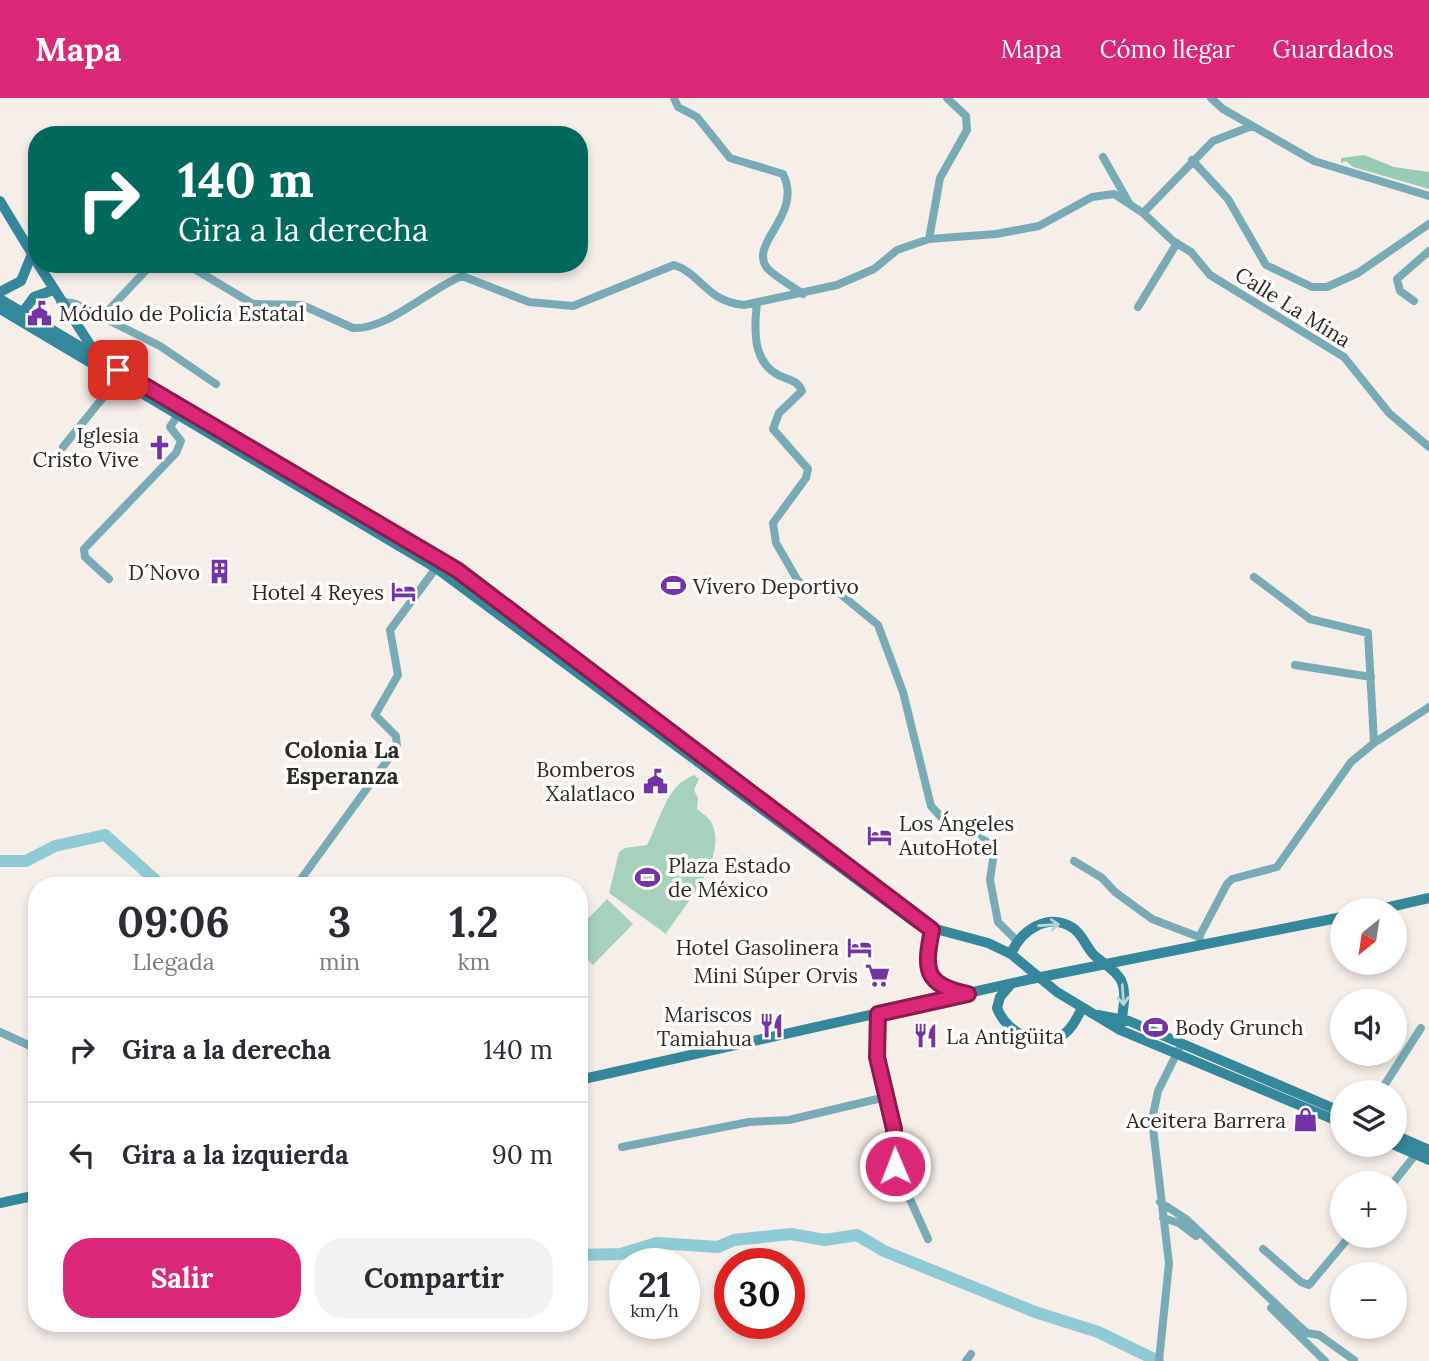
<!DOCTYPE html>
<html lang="es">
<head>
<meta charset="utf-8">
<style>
	:root { --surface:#fff; --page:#f2f2f3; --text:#2b2b33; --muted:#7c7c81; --line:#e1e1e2; --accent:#db2777 }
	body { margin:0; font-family:Lora,serif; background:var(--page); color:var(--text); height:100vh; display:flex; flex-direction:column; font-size:26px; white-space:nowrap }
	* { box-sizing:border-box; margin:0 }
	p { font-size:23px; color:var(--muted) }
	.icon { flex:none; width:38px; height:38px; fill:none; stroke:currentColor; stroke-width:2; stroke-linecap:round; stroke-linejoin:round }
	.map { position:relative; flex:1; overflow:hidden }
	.panel { position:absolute; left:28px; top:779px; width:560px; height:455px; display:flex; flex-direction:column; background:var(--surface); border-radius:28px; box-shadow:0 4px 10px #0003 }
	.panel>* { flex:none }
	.banner { position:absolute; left:28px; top:28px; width:560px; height:147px; border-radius:28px; box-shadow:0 4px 10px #0003; background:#00695c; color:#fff; overflow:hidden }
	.needle { width:46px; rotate:210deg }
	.controls { position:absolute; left:1330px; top:800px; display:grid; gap:14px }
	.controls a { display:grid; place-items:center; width:77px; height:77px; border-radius:50%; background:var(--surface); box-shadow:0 4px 10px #0003; font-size:35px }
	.speed { position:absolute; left:609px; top:1150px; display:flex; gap:14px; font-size:35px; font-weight:700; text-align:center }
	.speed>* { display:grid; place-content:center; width:91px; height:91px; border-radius:50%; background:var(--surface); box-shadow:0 4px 10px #0003; line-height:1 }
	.speed small { font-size:18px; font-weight:400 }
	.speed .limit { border:10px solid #d22; background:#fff; color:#111 }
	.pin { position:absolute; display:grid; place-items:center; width:60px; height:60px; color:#fff; margin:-30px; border-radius:14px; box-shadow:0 4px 10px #0006 }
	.me { position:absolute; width:77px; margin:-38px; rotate:359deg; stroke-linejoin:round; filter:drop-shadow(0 0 5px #0008) }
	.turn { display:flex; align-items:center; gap:24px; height:147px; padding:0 35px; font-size:32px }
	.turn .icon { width:91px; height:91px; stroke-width:2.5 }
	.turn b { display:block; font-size:49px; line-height:60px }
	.eta { display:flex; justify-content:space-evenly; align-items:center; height:119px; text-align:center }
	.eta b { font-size:42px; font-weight:700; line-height:49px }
	.action { display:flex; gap:14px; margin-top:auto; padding:14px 35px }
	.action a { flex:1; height:80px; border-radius:28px; background:var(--accent); color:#fff; font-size:28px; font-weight:700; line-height:80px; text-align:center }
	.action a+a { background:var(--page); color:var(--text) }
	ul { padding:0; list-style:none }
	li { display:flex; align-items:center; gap:21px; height:105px; padding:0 35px; border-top:2px solid var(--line) }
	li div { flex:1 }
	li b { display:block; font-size:26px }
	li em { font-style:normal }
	header { display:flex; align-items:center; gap:42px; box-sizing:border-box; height:98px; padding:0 35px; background:var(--accent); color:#fff }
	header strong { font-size:33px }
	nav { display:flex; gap:38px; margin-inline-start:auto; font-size:24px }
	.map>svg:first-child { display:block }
	.green { fill:#a6d1bc }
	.forest { fill:#98cbb4 }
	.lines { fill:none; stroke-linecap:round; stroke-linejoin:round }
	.river { stroke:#8fcbd4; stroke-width:12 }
	.minor { stroke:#79abb7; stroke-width:8 }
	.secondary { stroke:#35889b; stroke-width:10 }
	.oneway { stroke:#b8d4da }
	.route-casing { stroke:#8e194d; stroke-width:18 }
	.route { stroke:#db2777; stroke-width:12 }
	.labels { text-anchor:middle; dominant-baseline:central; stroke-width:7; stroke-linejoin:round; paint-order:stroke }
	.street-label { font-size:21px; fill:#2c2a27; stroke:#fefdfc }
	.poi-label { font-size:21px; fill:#2c2a27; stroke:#fefdfc; text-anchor:end }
	.neighbourhood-label { font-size:23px; font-weight:bold; fill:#2c2a27; stroke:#fefdfc }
</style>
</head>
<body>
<header>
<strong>Mapa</strong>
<nav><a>Mapa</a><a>Cómo llegar</a><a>Guardados</a></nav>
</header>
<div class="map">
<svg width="1429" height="1263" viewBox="0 0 1429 1263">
	<rect width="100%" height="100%" fill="#f6eee9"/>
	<path class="green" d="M694,677L699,681L694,692L698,700L697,711C702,715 710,720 712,726C728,760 684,808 666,836L609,795L619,754L625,750L647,747C660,723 666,687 694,677Z
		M607,801L633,826L593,867L579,854V830Z"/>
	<path class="forest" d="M1364,57L1394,69L1429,74V91L1353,69L1346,63L1341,65V60Z"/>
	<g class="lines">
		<path class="river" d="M0,763H26L55,748L105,737L162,788
			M579,1157L620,1156L657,1145L718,1149L734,1142L791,1136L825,1142L857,1137L884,1153L1035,1214L1098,1234L1158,1263"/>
		<path class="minor" d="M674,0L678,9L697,19L730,60L783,76C804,118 746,146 768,171C777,180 792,188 803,196
			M1211,0L1223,11L1314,63L1429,98
			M1103,59L1129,105
			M1192,62L1228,101L1266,167L1312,189H1327L1358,175L1429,126
			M1143,115L1213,43L1252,28
			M929,141L940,80L967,32L966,18L947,0
			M186,166L253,206L302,207L353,230C388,232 429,191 462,178L529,204L573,208L674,167C702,176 705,203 744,207L837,187L874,171L897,152L929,141L996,136L1039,128L1092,99L1114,96L1143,115L1173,143L1191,154L1210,177L1344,259L1389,315L1429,349
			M60,203L76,206L160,248L216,286
			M1414,203L1400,193L1397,181L1429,153
			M757,205C754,231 752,265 780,278C790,282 798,283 802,293L779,315L773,331L808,371L806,380L773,425L776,445L798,483L811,491L838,494L878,527L903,594L931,708L942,720L995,748L990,782L998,824L1017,843
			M1138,209L1177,145
			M102,219L152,166
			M63,349L118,281
			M1254,479L1310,521L1368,535L1374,645
			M109,481L85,459L84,451L176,355L181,343L170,329L178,317
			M1295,567L1371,579
			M1074,763L1102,780L1115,794L1152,821L1199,839
			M296,788L397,649L396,638L375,617L398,577L390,532L436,470
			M1202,848L1199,839L1227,786L1232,781L1277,769L1351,664L1374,645L1429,609
			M878,916L877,959L894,1031L895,1068L928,1141
			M0,934L37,951
			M1380,994L1421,930
			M622,1049L749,1024L789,1022L886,999
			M1393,1085L1416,1056
			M1160,1104L1186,1121L1298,1227L1307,1235L1319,1237L1354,1262
			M1163,1120L1179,1125L1196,1138
			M1263,1151L1301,1184L1309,1187L1350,1138
			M1271,1210L1325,1263
			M966,1263L971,1256
			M1159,1263L1169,1165L1152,1022L1158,993L1179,951"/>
		<path class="secondary" d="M0,103L37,164
			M38,166L96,256
			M0,194L21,183L32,156
			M0,201L457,472L898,804
			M0,211L436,470L917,826L988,845L1011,856L1057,894L1120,932L1342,1025
			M23,221L22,215L34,199L53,192
			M1376,812L1429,800
			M932,832C925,866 921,887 962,894
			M1011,856C1021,832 1048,814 1073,830C1082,836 1086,848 1093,856C1102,865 1115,871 1121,882C1127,895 1123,912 1121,926
			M1011,886L1000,899L997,910C1005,931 1034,950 1057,940C1070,935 1076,922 1082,910
			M1098,917L1129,923L1342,1014
			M579,982L1031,881L1342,819
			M1395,1037L1429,1052
			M1392,1046L1429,1062
			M0,1105L37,1097"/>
	</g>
	<defs><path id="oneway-shaft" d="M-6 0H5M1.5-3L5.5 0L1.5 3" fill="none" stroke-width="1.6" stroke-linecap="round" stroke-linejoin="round" transform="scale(1.75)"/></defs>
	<g class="oneway">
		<use href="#oneway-shaft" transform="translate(1049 827) rotate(-4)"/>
		<use href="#oneway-shaft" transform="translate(1123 897) rotate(86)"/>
	</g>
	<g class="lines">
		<defs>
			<path id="route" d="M118,272L457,472L932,832C924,872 924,887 968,896L878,916L877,959L894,1031L895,1068"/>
		</defs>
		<use href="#route" class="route-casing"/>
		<use href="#route" class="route"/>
	</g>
	<defs>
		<symbol id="civic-bare" viewBox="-9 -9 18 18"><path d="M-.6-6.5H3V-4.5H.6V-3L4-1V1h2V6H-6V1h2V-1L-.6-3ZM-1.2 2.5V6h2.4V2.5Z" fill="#7434a8" stroke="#fefdfc" stroke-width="2.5" paint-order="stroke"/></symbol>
		<symbol id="church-bare" viewBox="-9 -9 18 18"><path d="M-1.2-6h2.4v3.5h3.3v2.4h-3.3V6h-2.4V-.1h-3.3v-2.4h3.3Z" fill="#7434a8" stroke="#fefdfc" stroke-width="2.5" paint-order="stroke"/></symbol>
		<symbol id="building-bare" viewBox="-9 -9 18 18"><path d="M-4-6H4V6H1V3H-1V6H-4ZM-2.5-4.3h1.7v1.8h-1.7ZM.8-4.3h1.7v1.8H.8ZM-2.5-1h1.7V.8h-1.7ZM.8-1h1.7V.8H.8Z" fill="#7434a8" stroke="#fefdfc" stroke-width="2.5" paint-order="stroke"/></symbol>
		<symbol id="stadium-bare" viewBox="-9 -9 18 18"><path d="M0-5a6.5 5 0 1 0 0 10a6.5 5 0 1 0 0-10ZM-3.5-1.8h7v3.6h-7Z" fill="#7434a8" stroke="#fefdfc" stroke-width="2.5" paint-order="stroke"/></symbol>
		<symbol id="hotel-bare" viewBox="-9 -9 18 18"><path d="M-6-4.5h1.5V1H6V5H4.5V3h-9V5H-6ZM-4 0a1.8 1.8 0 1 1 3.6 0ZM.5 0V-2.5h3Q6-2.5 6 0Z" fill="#7434a8" stroke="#fefdfc" stroke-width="2.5" paint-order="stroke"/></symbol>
		<symbol id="supermarket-bare" viewBox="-9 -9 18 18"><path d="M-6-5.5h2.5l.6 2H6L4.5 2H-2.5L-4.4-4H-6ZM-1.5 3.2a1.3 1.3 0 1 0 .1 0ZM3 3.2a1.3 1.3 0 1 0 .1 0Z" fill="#7434a8" stroke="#fefdfc" stroke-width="2.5" paint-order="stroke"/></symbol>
		<symbol id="restaurant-bare" viewBox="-9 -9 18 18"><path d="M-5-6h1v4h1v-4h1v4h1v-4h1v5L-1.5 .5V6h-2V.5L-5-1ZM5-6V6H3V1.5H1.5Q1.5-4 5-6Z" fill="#7434a8" stroke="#fefdfc" stroke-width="2.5" paint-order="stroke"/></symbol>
		<symbol id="shop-bare" viewBox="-9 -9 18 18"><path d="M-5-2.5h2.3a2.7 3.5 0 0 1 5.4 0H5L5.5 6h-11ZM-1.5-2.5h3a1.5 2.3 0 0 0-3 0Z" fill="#7434a8" stroke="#fefdfc" stroke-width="2.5" paint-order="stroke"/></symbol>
	</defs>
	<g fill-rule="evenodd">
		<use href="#civic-bare" x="22" y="198" width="35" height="35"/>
		<use href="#church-bare" x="142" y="332" width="35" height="35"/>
		<use href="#building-bare" x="202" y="456" width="35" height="35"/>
		<use href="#stadium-bare" x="656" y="470" width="35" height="35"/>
		<use href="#hotel-bare" x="386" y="476" width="35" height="35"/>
		<use href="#civic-bare" x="638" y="666" width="35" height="35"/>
		<use href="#hotel-bare" x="862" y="720" width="35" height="35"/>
		<use href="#stadium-bare" x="630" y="762" width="35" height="35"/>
		<use href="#hotel-bare" x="842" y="832" width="35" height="35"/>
		<use href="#supermarket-bare" x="860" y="860" width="35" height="35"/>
		<use href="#restaurant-bare" x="754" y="910" width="35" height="35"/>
		<use href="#stadium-bare" x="1138" y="912" width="35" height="35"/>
		<use href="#restaurant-bare" x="908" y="920" width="35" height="35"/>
		<use href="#shop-bare" x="1288" y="1004" width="35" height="35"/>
	</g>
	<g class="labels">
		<g class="street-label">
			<text transform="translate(1293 209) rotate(32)">Calle La Mina</text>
		</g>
		<g class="poi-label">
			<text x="59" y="215" text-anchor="start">Módulo de Policía Estatal</text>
			<text x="139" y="337">Iglesia<tspan x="139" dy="24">Cristo Vive</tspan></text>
			<text x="200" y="474">D´Novo</text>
			<text x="693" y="488" text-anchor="start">Vívero Deportivo</text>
			<text x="384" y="494">Hotel 4 Reyes</text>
			<text x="635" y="671">Bomberos<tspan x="635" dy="24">Xalatlaco</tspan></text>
			<text x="899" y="725" text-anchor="start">Los Ángeles<tspan x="899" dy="24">AutoHotel</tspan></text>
			<text x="668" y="767" text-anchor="start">Plaza Estado<tspan x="668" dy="24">de México</tspan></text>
			<text x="839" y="849">Hotel Gasolinera</text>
			<text x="858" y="877">Mini Súper Orvis</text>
			<text x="752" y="916">Mariscos<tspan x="752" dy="24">Tamiahua</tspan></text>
			<text x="1175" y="929" text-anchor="start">Body Grunch</text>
			<text x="946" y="938" text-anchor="start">La Antigüita</text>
			<text x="1286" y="1022">Aceitera Barrera</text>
		</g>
		<g class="neighbourhood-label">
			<text x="342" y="651">Colonia La<tspan x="342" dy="26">Esperanza</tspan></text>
		</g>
	</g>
</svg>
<div class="controls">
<a><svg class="needle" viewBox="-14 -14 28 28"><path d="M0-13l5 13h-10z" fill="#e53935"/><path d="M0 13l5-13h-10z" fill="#7c7c81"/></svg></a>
<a><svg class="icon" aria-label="sound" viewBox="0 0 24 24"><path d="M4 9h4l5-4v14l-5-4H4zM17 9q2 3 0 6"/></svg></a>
<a><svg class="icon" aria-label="layers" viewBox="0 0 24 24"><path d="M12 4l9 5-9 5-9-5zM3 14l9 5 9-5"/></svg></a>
<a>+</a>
<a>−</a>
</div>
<div class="speed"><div>21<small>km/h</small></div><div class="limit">30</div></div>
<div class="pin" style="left:118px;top:272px;background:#d93025"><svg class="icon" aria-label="arrive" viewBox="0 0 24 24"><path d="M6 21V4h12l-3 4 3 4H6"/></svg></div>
<svg class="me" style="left:895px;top:1068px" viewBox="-20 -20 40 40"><circle r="17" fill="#db2777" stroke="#fff" stroke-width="3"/><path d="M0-11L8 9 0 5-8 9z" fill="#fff"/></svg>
<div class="banner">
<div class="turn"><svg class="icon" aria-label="right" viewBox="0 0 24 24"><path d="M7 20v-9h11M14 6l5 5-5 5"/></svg><div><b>140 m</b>Gira a la derecha</div></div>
</div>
<section class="panel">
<div class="eta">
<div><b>09:06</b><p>Llegada</p></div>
<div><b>3</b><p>min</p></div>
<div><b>1.2</b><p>km</p></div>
</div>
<ul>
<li><svg class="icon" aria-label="right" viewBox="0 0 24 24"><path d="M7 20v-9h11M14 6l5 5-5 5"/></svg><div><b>Gira a la derecha</b></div><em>140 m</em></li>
<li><svg class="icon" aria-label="left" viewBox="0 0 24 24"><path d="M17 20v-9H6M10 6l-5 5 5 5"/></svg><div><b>Gira a la izquierda</b></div><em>90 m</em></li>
</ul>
<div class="action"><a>Salir</a><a>Compartir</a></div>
</section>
</div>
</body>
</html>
